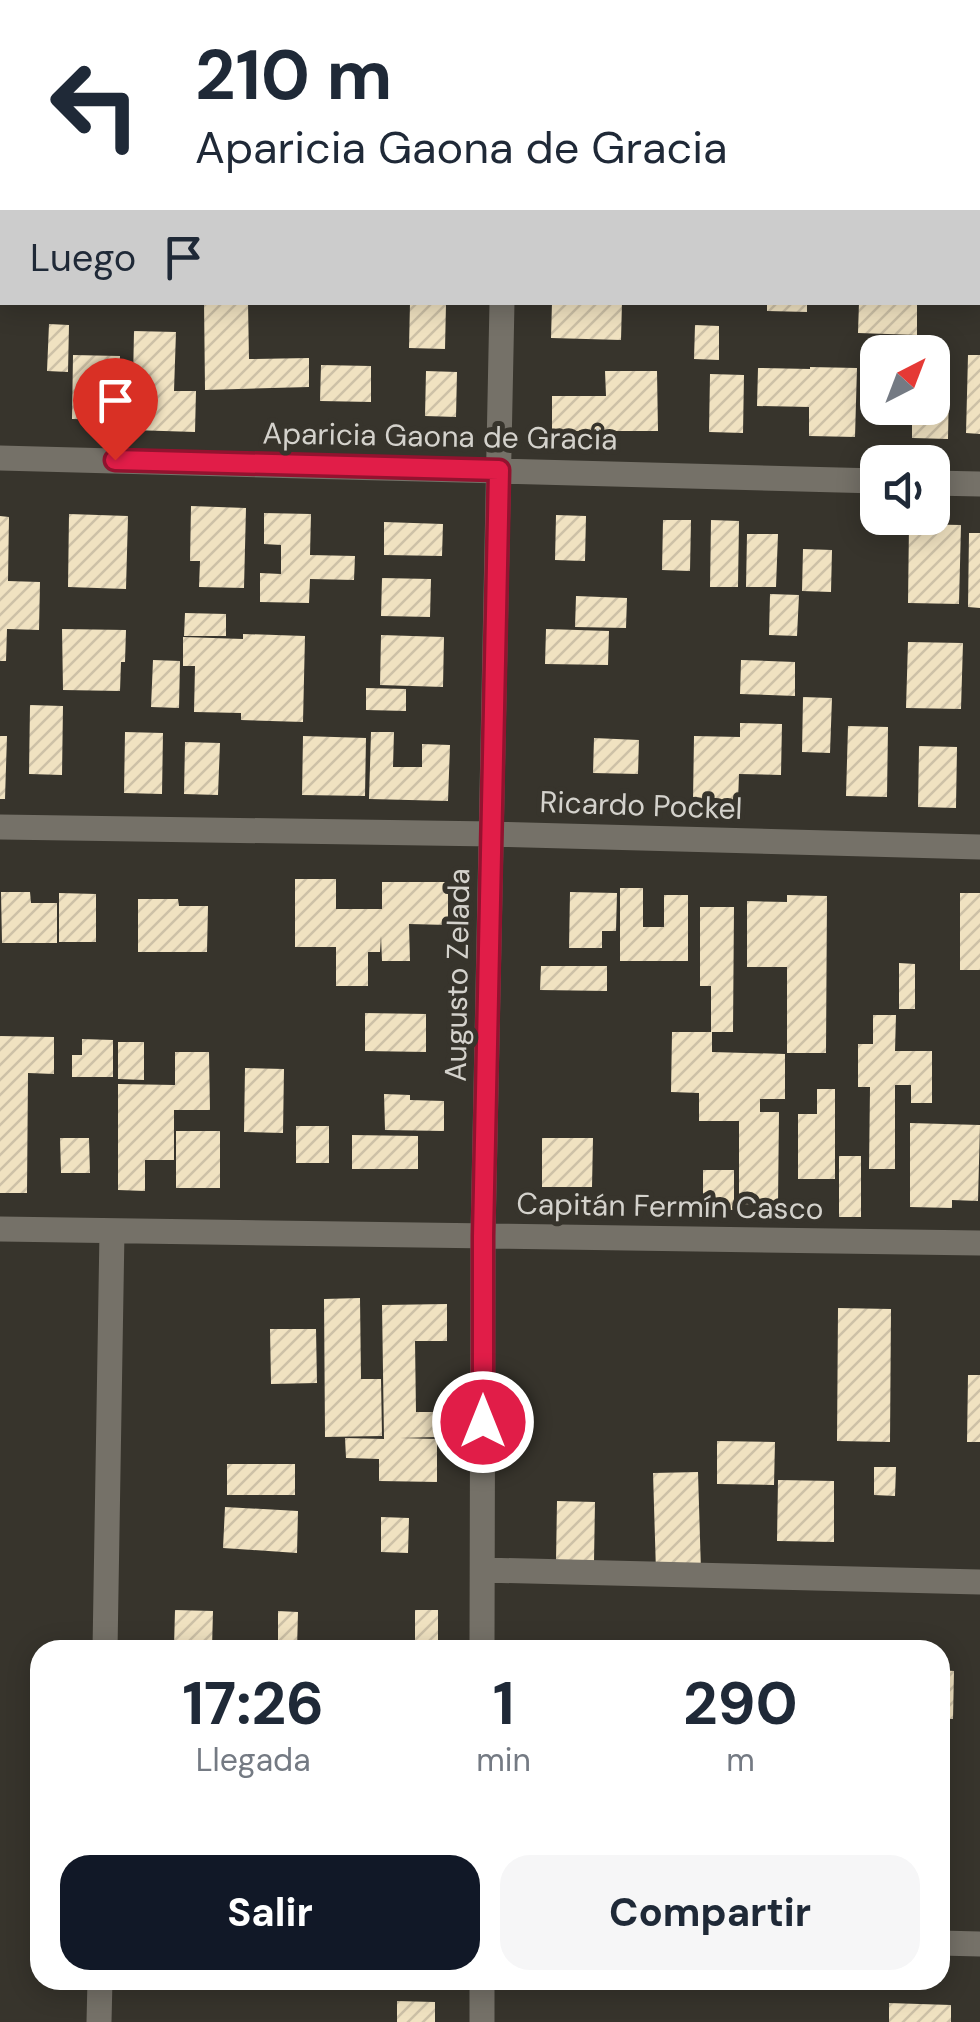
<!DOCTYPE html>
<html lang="es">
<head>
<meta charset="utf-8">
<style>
	:root { --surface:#fff; --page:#f6f6f7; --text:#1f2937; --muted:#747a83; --accent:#111827 }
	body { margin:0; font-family:"DM Sans",sans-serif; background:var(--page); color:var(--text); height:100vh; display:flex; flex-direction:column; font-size:38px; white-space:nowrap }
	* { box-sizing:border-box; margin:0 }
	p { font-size:32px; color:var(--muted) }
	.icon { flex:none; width:55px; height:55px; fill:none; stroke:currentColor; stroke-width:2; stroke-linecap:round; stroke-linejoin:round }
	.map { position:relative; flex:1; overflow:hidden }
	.sheet { position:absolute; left:30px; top:1640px; width:920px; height:350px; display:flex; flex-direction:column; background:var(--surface); border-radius:30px; box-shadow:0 5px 25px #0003 }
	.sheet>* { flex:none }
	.hud { position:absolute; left:0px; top:0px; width:980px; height:305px; box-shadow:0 5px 25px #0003; background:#fff; color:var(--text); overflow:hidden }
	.needle { width:65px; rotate:42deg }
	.controls { position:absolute; left:860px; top:335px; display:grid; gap:20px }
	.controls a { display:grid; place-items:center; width:90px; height:90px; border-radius:20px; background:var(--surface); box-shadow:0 5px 25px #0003; font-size:50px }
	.pin { position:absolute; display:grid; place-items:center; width:85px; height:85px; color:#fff; margin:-102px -42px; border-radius:50% 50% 50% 0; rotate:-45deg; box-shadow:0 0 10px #0007 }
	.pin .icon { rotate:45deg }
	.me { position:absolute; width:110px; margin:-55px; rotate:0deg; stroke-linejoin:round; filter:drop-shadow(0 0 8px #0008) }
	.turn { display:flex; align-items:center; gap:35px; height:210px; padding:0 30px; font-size:45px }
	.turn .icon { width:130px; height:130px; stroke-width:2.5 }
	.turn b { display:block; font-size:70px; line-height:85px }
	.then { display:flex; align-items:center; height:95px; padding:0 30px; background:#0003; gap:20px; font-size:38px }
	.eta { display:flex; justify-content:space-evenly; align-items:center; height:170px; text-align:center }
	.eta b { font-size:60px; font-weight:700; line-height:70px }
	.cta { display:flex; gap:20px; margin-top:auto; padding:20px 30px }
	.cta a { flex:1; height:115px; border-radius:30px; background:var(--accent); color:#fff; font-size:40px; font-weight:700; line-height:115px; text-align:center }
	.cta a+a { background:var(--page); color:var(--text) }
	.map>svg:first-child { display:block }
	.building { fill:url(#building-hatch) }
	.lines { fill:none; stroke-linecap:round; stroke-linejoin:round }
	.street { stroke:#757168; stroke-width:25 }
	.route-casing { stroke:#92132f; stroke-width:25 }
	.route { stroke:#e11d48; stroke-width:18 }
	.labels { text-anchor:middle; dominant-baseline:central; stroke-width:10; stroke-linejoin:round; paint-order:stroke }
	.street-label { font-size:30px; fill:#d4d2cc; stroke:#37342c }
</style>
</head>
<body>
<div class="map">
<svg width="980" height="2022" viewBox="0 0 980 2022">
	<defs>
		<pattern id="building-hatch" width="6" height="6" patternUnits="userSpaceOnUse" patternTransform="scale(2.5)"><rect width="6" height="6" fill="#f0e2c1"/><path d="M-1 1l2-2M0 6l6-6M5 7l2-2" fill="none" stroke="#cdc1a7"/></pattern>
	</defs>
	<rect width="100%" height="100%" fill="#37342c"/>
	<path class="building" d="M204,302H248L249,359L309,358V387L205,390Z
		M552,302H622L621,340L551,338Z
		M767,302H807V312L767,311Z
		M859,302H917V335L858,333Z
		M410,303L446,304L445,349L409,348Z
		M49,324L69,325L68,372L47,371Z
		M695,325L719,326V360L694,359Z
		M134,331L176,332L174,391H196L195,432L132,430Z
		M73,355L120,356L118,420L72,419Z
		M968,355H980V434L966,433Z
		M321,365L371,366V402L320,401Z
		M810,367L857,368L855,437L809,436V407L757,406L758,368L810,369Z
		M426,371L457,372L456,417L425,416Z
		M605,371H657L658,431H552V396H606Z
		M710,374L744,375L743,433L709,432Z
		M932,387H949L948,439L912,438V408H932Z
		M191,506L246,508L244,588L199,587L200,561H190Z
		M264,513L311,514L310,555L355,556L354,580L310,579L309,603L260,602V573L281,574V545L264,544Z
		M69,514L128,516L126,589L68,587Z
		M556,515L586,516L585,561L555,560Z
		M0,516L9,517L8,581L40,582L39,630L7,629L6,661H0Z
		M663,520H691L690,571L662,570Z
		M711,520L739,521L738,587H710Z
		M384,522L443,524L442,556L384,555Z
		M909,524L961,525L959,604L908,603Z
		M969,533H980V608L968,607Z
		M747,534H778L776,587H746Z
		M803,549L832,550L831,592L802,591Z
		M382,578L431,579L430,617L381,616Z
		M770,594L799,595L797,636L769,635Z
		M576,596L627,598L626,628L575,627Z
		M185,613L226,614V636H184Z
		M62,629L126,630L125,662H121L120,691L63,690Z
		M546,629L609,631L608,665L545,664Z
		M243,634L305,636L303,722L241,720V713L194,712L195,666H183V637L243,639Z
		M381,635L444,637L443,687L380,685Z
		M908,642L963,643L961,709L906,708Z
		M153,660L180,661L179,708L151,707Z
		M741,660L795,662V696L740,694Z
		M366,688L406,689V711L366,710Z
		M803,697L832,698L830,753L802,752Z
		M30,705L63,706L62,775L29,774Z
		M740,723L782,724L781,775L739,774L738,802L693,801L694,736L740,737Z
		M848,726L888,727L887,797L846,796Z
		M125,732L163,733L162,794L124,793Z
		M371,732H394L393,767H422V744L450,745L448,801L369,799Z
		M0,736H7L5,799H0Z
		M303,736L366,738L365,796L302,795Z
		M594,738L639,740L638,774L593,773Z
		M185,742L220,743L218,795L184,794Z
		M919,746L957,747L956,808L918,807Z
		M295,879H336V909H382V882H448V925L409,924L410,961H382L381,936L380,952H368V986H336V947H295Z
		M620,888H643V927H664V895H688V961H620Z
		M1,892H30L31,903H57V943H2Z
		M570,892L617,893L616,931H602V948H569Z
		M59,893L96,894V942H59Z
		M960,893H980V970H960Z
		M787,895L827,896L826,1053H787V967H747V901L787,902Z
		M138,899H178L179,906H208L207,952H138Z
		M700,907H734L733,1032H711V986H700Z
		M899,963L915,964V1009H899Z
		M541,966H607V991L540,990Z
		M365,1013L426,1014V1052L365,1051Z
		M873,1015H896L895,1051H932V1103H911V1085H895V1169H869L870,1087H858V1044H873Z
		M672,1032H712V1052L785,1054V1099H760V1112H779L778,1205L739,1204V1121H699V1093L671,1092Z
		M0,1036L54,1037V1074L28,1073L27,1193H0Z
		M82,1039L113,1040V1077H72V1055H82Z
		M118,1042H144V1080L118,1079Z
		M175,1052H209L210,1110H174V1160H145V1191L118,1190V1084L175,1085Z
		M245,1068L284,1069L283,1133L244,1132Z
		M817,1089H835V1179H798V1114H817Z
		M384,1094L410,1095V1100L444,1101V1131L385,1130Z
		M910,1123L980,1125L978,1201L952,1200V1208L910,1207Z
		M296,1126H329V1163H296Z
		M176,1131H220V1188H176Z
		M352,1135L418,1136V1169H352Z
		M60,1138H89L90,1173H61Z
		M542,1138H593L592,1187H542Z
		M839,1156H861V1217H839Z
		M703,1170H734V1210L703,1209Z
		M360,1298L361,1379H381L382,1436L325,1437L324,1299Z
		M447,1304V1341H415L416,1412H437V1437L400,1438L437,1439V1482L379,1481V1459L346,1458L345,1438L384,1439L382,1305Z
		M838,1308L891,1309L890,1442L837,1441Z
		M270,1329H316L317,1383L271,1384Z
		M968,1375H980V1442H967Z
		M717,1441L775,1442L774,1485L717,1484Z
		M227,1464H295V1495H227Z
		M874,1467H896L895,1496L874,1495Z
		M698,1472L701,1571L656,1572L653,1473Z
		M778,1480L834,1481V1542L777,1541Z
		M557,1501L595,1502L594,1562H556Z
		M225,1507L298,1511L297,1553L223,1548Z
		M381,1517L409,1518L408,1553L381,1552Z
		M175,1610L213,1611L212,1648L174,1647Z
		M415,1610H438V1650H415Z
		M278,1611L298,1612L297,1650H278Z
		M705,1641L764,1642V1650H705Z
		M769,1641L802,1642V1650H769Z
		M940,1670L954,1671L953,1719H940Z
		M397,2001L435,2002V2022H397Z
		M889,2003L951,2005V2022H889Z"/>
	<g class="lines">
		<path class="street" d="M508,2L509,0
			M0,96H2
			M978,115H980
			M0,458L878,481
			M932,483L980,484
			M0,827L493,834L980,847
			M0,1229L980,1243
			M483,1570L980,1582
			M105,1650L112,1231
			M482,1650L483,1235L502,302
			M940,1943L980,1944
			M99,2022L100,1980
			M482,2022V1980"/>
	</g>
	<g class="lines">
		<defs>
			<path id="route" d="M115,460L499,470L483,1236V1422"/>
		</defs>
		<use href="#route" class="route-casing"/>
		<use href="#route" class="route"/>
	</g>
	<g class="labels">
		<g class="street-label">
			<text transform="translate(440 436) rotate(1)">Aparicia Gaona de Gracia</text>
			<text transform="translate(641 805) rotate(2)">Ricardo Pockel</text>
			<text transform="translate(457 975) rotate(-89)">Augusto Zelada</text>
			<text transform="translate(670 1206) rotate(1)">Capitán Fermín Casco</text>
		</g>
	</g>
</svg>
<div class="controls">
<a><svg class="needle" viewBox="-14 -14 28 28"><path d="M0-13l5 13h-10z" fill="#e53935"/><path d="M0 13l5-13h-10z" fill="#747a83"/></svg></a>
<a><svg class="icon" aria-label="sound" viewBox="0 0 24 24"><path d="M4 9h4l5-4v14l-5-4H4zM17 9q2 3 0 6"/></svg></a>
</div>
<div class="pin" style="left:115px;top:460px;background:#d93025"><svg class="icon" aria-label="arrive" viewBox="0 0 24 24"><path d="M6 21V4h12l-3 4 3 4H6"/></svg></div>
<svg class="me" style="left:483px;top:1422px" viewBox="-20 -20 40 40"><circle r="17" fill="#e11d48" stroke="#fff" stroke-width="3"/><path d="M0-11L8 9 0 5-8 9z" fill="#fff"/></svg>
<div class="hud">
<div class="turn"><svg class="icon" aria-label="left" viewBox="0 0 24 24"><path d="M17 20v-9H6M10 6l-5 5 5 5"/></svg><div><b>210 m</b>Aparicia Gaona de Gracia</div></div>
<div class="then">Luego<svg class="icon" aria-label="arrive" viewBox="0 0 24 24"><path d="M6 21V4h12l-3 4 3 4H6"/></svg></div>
</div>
<section class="sheet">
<div class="eta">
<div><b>17:26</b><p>Llegada</p></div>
<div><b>1</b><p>min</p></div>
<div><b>290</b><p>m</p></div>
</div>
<div class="cta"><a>Salir</a><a>Compartir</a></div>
</section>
</div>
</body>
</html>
